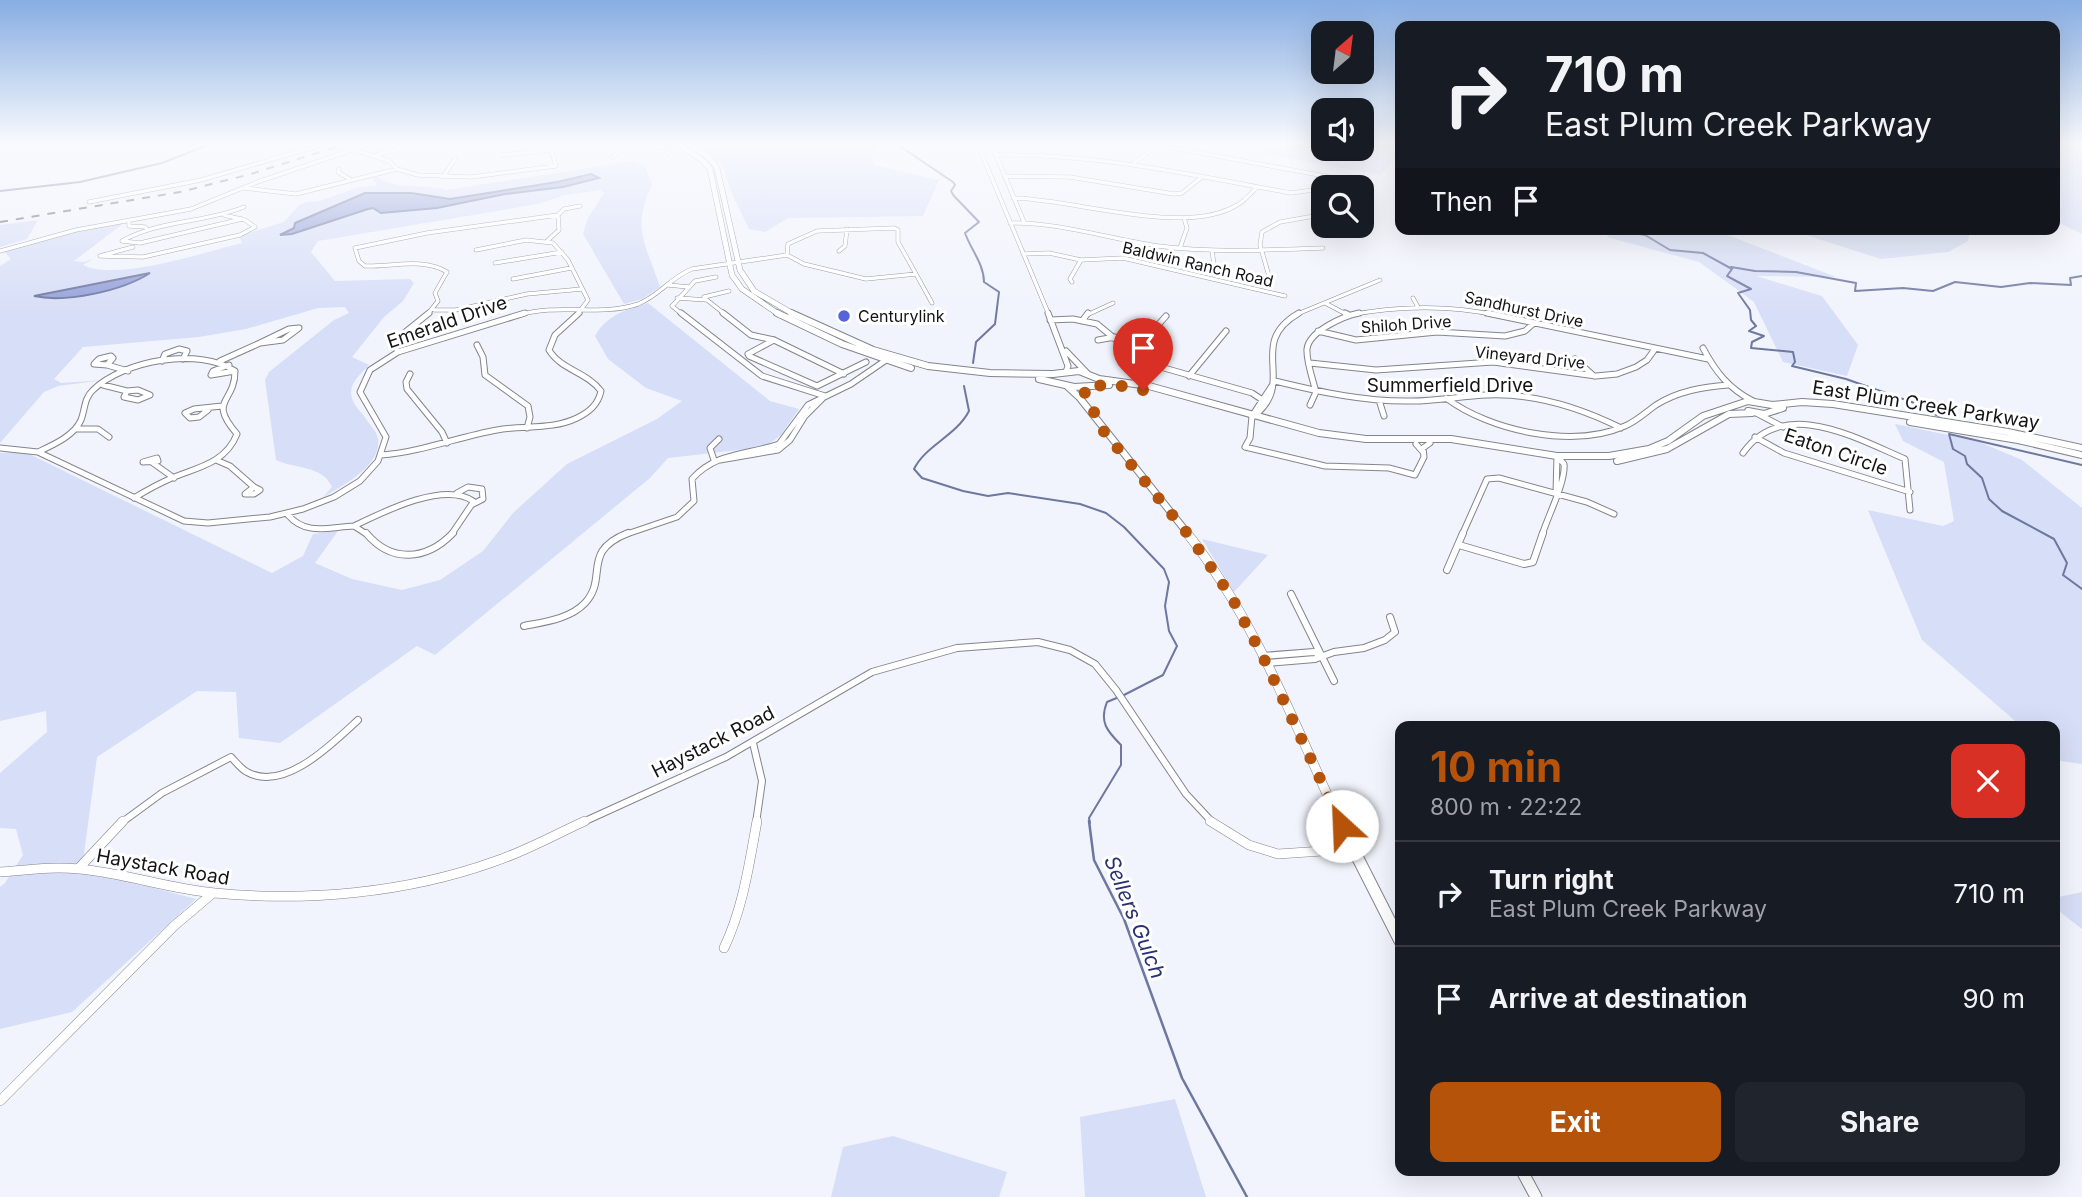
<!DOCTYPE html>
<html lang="en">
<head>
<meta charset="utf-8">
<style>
	:root { --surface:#171b24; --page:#20242c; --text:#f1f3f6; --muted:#9ea1a6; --line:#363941; --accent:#b45309 }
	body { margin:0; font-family:Inter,sans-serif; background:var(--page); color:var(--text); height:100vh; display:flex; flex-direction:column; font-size:26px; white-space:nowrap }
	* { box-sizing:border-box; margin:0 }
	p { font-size:23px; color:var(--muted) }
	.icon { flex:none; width:38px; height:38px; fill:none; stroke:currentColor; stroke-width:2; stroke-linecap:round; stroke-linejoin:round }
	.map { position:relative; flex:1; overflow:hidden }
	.panel { position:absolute; left:1395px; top:721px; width:665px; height:455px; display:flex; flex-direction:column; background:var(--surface); border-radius:14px; box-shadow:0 7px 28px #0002 }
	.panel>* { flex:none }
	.top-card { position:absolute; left:1395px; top:21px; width:665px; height:214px; border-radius:14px; box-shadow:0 7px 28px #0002; background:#171b24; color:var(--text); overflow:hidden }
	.needle { width:46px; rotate:28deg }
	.fabs { position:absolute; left:1311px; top:21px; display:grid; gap:14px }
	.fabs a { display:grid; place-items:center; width:63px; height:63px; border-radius:14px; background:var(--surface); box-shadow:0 7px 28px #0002; font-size:35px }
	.pin { position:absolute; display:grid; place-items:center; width:60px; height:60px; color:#fff; margin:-72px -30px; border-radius:50% 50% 50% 0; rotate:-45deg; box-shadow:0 0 7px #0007 }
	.pin .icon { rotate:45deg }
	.me { position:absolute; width:77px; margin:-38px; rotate:335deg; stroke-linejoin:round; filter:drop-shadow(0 0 5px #0008) }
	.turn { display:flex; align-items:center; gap:24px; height:147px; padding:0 35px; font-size:32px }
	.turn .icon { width:91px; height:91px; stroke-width:2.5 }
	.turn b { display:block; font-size:49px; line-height:60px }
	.then { display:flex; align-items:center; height:66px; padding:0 35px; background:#0003; gap:14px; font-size:26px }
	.round { display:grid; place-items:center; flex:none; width:74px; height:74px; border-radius:14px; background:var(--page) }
	.overview { display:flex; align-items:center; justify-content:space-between; height:119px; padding:0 35px }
	h1 { font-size:42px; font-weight:700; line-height:52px; color:var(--accent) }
	.action { display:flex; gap:14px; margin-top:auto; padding:14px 35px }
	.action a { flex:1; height:80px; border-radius:14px; background:var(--accent); color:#fff; font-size:28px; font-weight:700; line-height:80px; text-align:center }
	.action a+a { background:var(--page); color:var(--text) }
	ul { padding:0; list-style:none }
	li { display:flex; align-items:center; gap:21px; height:105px; padding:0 35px; border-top:2px solid var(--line) }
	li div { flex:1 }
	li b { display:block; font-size:26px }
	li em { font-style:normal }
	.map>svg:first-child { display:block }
	.green { fill:#d7def7 }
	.water { fill:#95a2d9; stroke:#6e779f; stroke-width:2 }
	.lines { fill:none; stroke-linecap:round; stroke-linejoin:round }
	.stream-far1 { stroke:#6e779f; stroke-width:2 }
	.stream { stroke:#6e779f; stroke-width:2.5 }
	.minor-far3-casing { stroke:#83858d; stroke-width:4.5 }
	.minor-far2-casing { stroke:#83858d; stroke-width:7 }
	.minor-far1-casing { stroke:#83858d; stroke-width:8 }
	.minor-casing { stroke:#83858d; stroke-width:10 }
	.major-far3-casing { stroke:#83858d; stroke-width:6 }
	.major-far2-casing { stroke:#83858d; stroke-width:8 }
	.major-far1-casing { stroke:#83858d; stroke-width:10 }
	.major-casing { stroke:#83858d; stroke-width:13 }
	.minor-far3 { stroke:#fff; stroke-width:3.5 }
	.minor-far2 { stroke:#fff; stroke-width:5 }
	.minor-far1 { stroke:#fff; stroke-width:6 }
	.minor { stroke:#fff; stroke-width:9 }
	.major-far3 { stroke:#fff; stroke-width:5 }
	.major-far2 { stroke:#fff; stroke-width:6 }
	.major-far1 { stroke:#fff; stroke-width:9 }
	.major { stroke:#fff; stroke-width:11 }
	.rail { stroke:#68696e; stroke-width:2; stroke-dasharray:8 8; stroke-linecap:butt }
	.route { stroke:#b45309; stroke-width:12; stroke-dasharray:0 21.6 }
	.poi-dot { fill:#5664db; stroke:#fff; stroke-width:2.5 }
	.labels { text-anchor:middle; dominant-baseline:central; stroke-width:6; stroke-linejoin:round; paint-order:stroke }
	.far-street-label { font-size:16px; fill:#141417; stroke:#fff }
	.far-poi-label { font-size:16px; fill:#141417; stroke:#fff; text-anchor:start }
	.street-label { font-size:19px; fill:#141417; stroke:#fff }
	.water-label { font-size:21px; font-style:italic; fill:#293173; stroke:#fff }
</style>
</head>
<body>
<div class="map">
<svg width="2082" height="1197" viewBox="0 0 2082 1197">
	<rect width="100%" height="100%" fill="#f1f4fc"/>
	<path class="green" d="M698,145H878L872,154L874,165L939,180L923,216L788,218L765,232L749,229L733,196L722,165Z
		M1274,145H1323V149H1362V145H1382L1400,153L1381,175L1264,154Z
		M2054,145L2082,148V234L2055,221Z
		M633,161L645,166L652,185C631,229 646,244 660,287L642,299L624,304L583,234L588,218L604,193L601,190L565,195L538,204L318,241L311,252L335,281L410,279L414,283L403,301L384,317L352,357L369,365C362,373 352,380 351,392C351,402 358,409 364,416C368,423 377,431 378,439C382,466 342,486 323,497L332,487C323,465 294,469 276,460L265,380L269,372L334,320L349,313L345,307L318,308L246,329L199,337L83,347L54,379L61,383L104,380L58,386L44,392L0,443V266L11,259L4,251L86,229L124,223L74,261L84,262L93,259L83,265C117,282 204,252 242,243L239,236L284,222L299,205L306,202L320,201L356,188L377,185L372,178L378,177C396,191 425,183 447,190Z
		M38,220L27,239L0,247V225Z
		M1613,229H1712L1836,277L1756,276L1822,296L1858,345L1847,376L1783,362L1754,302L1731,285L1699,262L1607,237Z
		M1787,229H1970L1968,241L1948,252L1881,259Z
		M648,303L770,401L799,409L781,435L765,447L668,458L650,478L435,655L417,646L280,743L239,738L236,692L197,691L97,757L82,869L196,899L72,1012L0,1029V887L5,883L23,855L16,829L0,828V773L47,732L46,711L0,721V453L25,452L272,573L303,556L313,534L338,531L315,563L352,579L402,590L440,580L483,551L514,512L567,464L657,419L682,401L646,388L608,359L595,336C606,316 626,309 648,303Z
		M1895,424L1977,441L2022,460L2082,508V764L2061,761L2055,756L2054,726H2021L1922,640L1868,510L1943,526L1954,521L1944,462L1903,441Z
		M1202,539L1268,555L1234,592Z
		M2082,892V929L2055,908L2054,898Z
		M1175,1099L1206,1197H1085L1080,1117Z
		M893,1136L1007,1172L999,1197H831L843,1147Z"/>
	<path class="water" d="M591,174L599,178L563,187L505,194L437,208L381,213L373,208L368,209L292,234L280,235L294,228L295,223L365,193H411L450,199L557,182Z
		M150,273C122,291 66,303 34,296Z"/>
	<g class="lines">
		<path class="stream-far1" d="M898,145L953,182L955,185L951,191L954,196L979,222L965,233C971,250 984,264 984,282L999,292L995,324L976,342L973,363
			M0,191L80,182L162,163L208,145
			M1610,229L1645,235L1670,250L1703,253L1732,269L1727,276L1751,289L1738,293L1750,310L1751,320L1756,326L1749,331L1764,336L1752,342L1751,348L1793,352L1795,362L1792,366L1846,379L1923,406L1919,407L1941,417
			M1731,267L1755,271L1796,272L1856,283L1855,291L1903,288L1933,291L1955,282L2001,287L2030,283L2071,285L2070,278L2082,276
			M964,386L969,411C956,436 926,445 914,469L922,478L963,491L988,496L1008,493L1080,504L1106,513L1124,527L1164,569L1169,582L1165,606L1169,631L1177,646L1163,675L1124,695
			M2082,465L1949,434L1953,449L1965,456L1967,464L1982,478L1989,499L2002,511L2054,539L2067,563L2063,575L2082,589
			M1090,823L1089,818L1121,765V745C1107,731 1099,722 1107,702L1119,697"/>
		<path class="stream" d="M1089,821L1094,860L1124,919L1182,1078L1247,1197"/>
		<defs>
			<path id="minor-far3" d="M643,145L663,147L670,151L668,154
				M978,145L1049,315
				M992,145L1024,222
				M1157,145L1368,184
				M355,150L389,161L397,169L418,175L471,177L556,166L550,145
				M377,155L412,145
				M502,155L552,150
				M995,155C1096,153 1192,175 1291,193L1320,189L1332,178
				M612,157L630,145
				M1134,163L1158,145
				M339,169L338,172L351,180
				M1004,176L1070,177L1174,194L1182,193L1202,177
				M443,177L455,159
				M244,188L296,194L397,169
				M1013,198C1074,199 1186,237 1237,205C1245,201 1251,193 1257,187
				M89,202L201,180L321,145
				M242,219L140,243L122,241C158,220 205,223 244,207
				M129,221V226L145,227L148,230
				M1010,223C1060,222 1108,239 1158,246C1212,253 1268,250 1323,248
				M894,228L898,230V242L916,274L866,279L804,264L787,255L788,244L817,231Z
				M547,241L559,230L558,215L564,209L580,206
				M133,247L100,256L143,257L240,235L255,227L245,220L224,215
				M1180,248L1187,228L1184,218
				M476,250L526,240L553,243L568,260L588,300L577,315
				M0,251L76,230L191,209L260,181L367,145
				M839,251L845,246L847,229
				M1212,251L1214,264
				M1023,254L1049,253L1081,260L1123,258L1285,296
				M495,263L562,252
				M916,274L932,303
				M1269,276L1260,245L1262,232L1280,222L1320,215
				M513,279L571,268
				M1072,282L1070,279L1081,260
				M668,285L689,287
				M704,297L729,291
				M677,298L707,300L726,315
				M1413,298L1418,307
				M1325,303L1348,315
				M434,310H456L527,294L582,289
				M427,315L438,301L435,293L447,272C424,257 391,267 365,266L359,261L355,248L427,233L558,215
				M520,315C558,303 600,317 638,304C659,296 671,277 692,269L787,255
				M683,315L672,306L695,281L716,277
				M1087,315L1113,303
				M1295,315L1380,280
				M1350,315C1398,306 1448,305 1495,315"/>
			<path id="minor-far2" d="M681,313L762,376L825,396
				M723,313L751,335L774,340L844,374
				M1048,313L1068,366L1066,372
				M1345,313L1349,315
				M1487,313L1708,359
				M1050,320L1073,319L1097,324L1143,362L1252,393L1261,399
				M1082,321L1088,313
				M299,328L283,340L260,343L289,329Z
				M1318,331L1356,340L1437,332L1505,336L1525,331L1534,323
				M774,340L748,354L749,356L817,386L866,362
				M1098,340L1115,337
				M477,345L483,357L485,375L528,406L530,417L527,428
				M1703,348C1715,371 1729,389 1753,401
				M1123,349L1142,343L1166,316
				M1066,351L1087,373
				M398,352L393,342L429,313
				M111,356L113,358L107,365L94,364L99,359Z
				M1575,359L1594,376
				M162,361L165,354L179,349L187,351L183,359
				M220,361L260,343
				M1310,363L1376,370L1493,362L1596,376L1617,374L1636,367L1647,360L1655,349
				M107,365L128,371
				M229,365L213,371L211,375L235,371
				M410,374L406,382L407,389L442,432L447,443
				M1189,376L1226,331
				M1275,381C1320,392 1366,402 1412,401C1437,401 1462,396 1487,395C1535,393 1579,407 1621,428
				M1275,381L1252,416L1250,438L1245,447L1325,466L1389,468L1415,475L1424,457L1423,448L1430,443
				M103,385L127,391
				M138,390L150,395L138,400L124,397L127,391Z
				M1316,392C1313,380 1306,361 1307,349C1309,331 1344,316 1359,313
				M1446,398C1490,431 1573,449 1625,426C1637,421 1646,412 1656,405C1678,391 1703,387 1728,385
				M1379,400L1384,416
				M1310,405L1316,392
				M208,410L199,417L190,418L185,413L194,409L222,406
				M1758,414L1783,427
				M1254,416C1298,382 1245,344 1299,313
				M75,429H98L109,437
				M1755,437L1784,453L1910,492
				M1416,444L1423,452
				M0,448L38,452L184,521L208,523L270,517L303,509L334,497L360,481L378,461L386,437L360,392L370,370L398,352L525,313
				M38,452C53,445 74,436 81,420C85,410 84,398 93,390C124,360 199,347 235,371C235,404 207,399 237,434C226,462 200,467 174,477C160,483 147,490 134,498
				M1743,453C1783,396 1856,438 1905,459L1910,510
				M381,455C421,452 458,437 497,430C524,425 552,430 577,418C589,412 598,405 601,391C587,372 561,370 549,350L555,335L579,313
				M157,458L158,461L143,462Z
				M216,460L230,466L254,487
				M714,460L710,448L719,439
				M720,460L778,450L790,440L805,416L823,398
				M153,463L174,478
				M254,487L260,490L254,494H245Z
				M457,493L468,487L482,489L483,499L473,504
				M1556,493L1557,456
				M288,515C306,536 329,527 354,526
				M368,535L354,526C383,512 444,481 473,501L472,504L451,535
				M624,535L677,517L694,501L692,479C716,452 747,455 779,444L808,405L851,384L889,358
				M1462,535L1487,479L1499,478L1587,502L1614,514
				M1542,535C1548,516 1566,481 1564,464L1557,456"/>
			<path id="minor-far1" d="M366,533C391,563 426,561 453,533
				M1459,545L1524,564L1533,562L1543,533
				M1447,570L1463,533
				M1291,594L1334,681
				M524,626C544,622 570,619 585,603C609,577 580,552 628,533
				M1262,656L1314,652L1322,655
				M1266,663L1315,659L1334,652L1364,648L1385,640L1395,632L1390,617
				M753,743L762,781L756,823
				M121,823L162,793L231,757C236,762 241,769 247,772C284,793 333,743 358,720
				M581,823L726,757L872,672L957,648L1038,642L1070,650L1095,664L1116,690L1186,794L1213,823"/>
			<path id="minor" d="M1210,821L1249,845L1278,854L1352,849
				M78,869L123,821
				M0,872C27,870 53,866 79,869C125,873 169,889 215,893C306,902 406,893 493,862C524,852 554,835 585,821
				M724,948C743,908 749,865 757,821
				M0,1101L174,926L213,893"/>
			<path id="major-far3" d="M679,145L702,160L710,169L732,275L742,289L780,315
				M689,145L710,158L717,168L740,270L754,291L795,315"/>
			<path id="major-far2" d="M777,313L842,344L911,368
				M791,313L873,350L928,366L990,373L1053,374L1079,371L1099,379L1149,386L1319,433L1366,439H1451L1557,456H1609L1649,449L1668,441L1703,416L1748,401L1772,405L1802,402L1833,404L2008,432L2082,448
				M1039,379L1074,387L1109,385
				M1067,386L1079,397L1189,535
				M1748,411L1764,414L1783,408
				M1910,422L2018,440L2082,455
				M1617,461L1667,449L1729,414L1752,413"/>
			<path id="major-far1" d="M1187,533C1255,619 1295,725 1340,823"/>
			<path id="major" d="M1339,821L1400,941
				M1522,1171L1536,1197"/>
		</defs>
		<use href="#minor-far3" class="minor-far3-casing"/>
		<use href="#minor-far2" class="minor-far2-casing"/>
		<use href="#minor-far1" class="minor-far1-casing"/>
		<use href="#minor" class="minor-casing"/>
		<use href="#major-far3" class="major-far3-casing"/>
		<use href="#major-far2" class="major-far2-casing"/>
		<use href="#major-far1" class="major-far1-casing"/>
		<use href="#major" class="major-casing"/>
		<use href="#minor-far3" class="minor-far3"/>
		<use href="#minor-far2" class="minor-far2"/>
		<use href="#minor-far1" class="minor-far1"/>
		<use href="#minor" class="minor"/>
		<use href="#major-far3" class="major-far3"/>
		<use href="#major-far2" class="major-far2"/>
		<use href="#major-far1" class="major-far1"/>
		<use href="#major" class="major"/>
		<path class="rail" d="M0,222L180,192L251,174L342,145"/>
	</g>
	<linearGradient id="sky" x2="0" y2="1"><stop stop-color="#87ade2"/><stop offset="0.46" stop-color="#f9fafe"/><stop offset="1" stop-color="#f9fafe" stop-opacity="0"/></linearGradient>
	<rect width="2082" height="312" fill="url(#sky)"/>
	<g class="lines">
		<path class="route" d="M1143,390L1116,385L1086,386L1084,391L1102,429L1191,538L1232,598L1266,663L1342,826"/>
	</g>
	<circle class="poi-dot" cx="844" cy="316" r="7"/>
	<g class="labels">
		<g class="far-street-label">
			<text transform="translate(1198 264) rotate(13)">Baldwin Ranch Road</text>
			<text transform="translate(1524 309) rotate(12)">Sandhurst Drive</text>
			<text transform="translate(1406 324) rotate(-4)">Shiloh Drive</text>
			<text transform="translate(1530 357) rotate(6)">Vineyard Drive</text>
		</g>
		<g class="far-poi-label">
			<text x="858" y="316">Centurylink</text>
		</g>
		<g class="street-label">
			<text transform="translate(447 322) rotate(-19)">Emerald Drive</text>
			<text x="1450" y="385">Summerfield Drive</text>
			<text transform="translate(1926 405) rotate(9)">East Plum Creek Parkway</text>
			<text transform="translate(1836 452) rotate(19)">Eaton Circle</text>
			<text transform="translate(713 742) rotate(-27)">Haystack Road</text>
			<text transform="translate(163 867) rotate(10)">Haystack Road</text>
		</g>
		<g class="water-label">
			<text transform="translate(1135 917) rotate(68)">Sellers Gulch</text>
		</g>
	</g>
</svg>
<div class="fabs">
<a><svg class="needle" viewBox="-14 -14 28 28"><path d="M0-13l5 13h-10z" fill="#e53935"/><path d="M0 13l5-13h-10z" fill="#9ea1a6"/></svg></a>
<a><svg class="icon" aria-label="sound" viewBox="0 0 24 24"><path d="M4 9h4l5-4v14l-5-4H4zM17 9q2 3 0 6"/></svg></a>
<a><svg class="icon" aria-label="search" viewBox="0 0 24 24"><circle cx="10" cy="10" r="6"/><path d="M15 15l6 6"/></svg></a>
</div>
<div class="pin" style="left:1143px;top:390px;background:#d93025"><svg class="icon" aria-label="arrive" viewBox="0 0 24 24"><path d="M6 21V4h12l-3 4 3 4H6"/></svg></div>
<svg class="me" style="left:1342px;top:826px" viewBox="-20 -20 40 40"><circle r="19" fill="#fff"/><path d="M0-13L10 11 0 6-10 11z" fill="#b45309"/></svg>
<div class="top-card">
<div class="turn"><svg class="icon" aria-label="right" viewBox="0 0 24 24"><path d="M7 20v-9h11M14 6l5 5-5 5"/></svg><div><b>710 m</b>East Plum Creek Parkway</div></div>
<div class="then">Then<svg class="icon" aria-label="arrive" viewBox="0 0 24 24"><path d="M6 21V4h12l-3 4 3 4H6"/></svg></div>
</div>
<section class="panel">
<div class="overview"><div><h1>10 min</h1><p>800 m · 22:22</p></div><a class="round" style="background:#d93025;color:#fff"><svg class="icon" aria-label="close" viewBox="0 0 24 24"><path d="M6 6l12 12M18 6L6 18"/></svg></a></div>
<ul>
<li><svg class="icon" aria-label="right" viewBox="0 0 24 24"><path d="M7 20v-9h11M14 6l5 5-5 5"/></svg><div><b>Turn right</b><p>East Plum Creek Parkway</p></div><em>710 m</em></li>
<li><svg class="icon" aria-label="arrive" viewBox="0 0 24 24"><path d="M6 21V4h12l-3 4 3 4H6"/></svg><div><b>Arrive at destination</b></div><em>90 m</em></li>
</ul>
<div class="action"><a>Exit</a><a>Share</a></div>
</section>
</div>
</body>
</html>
